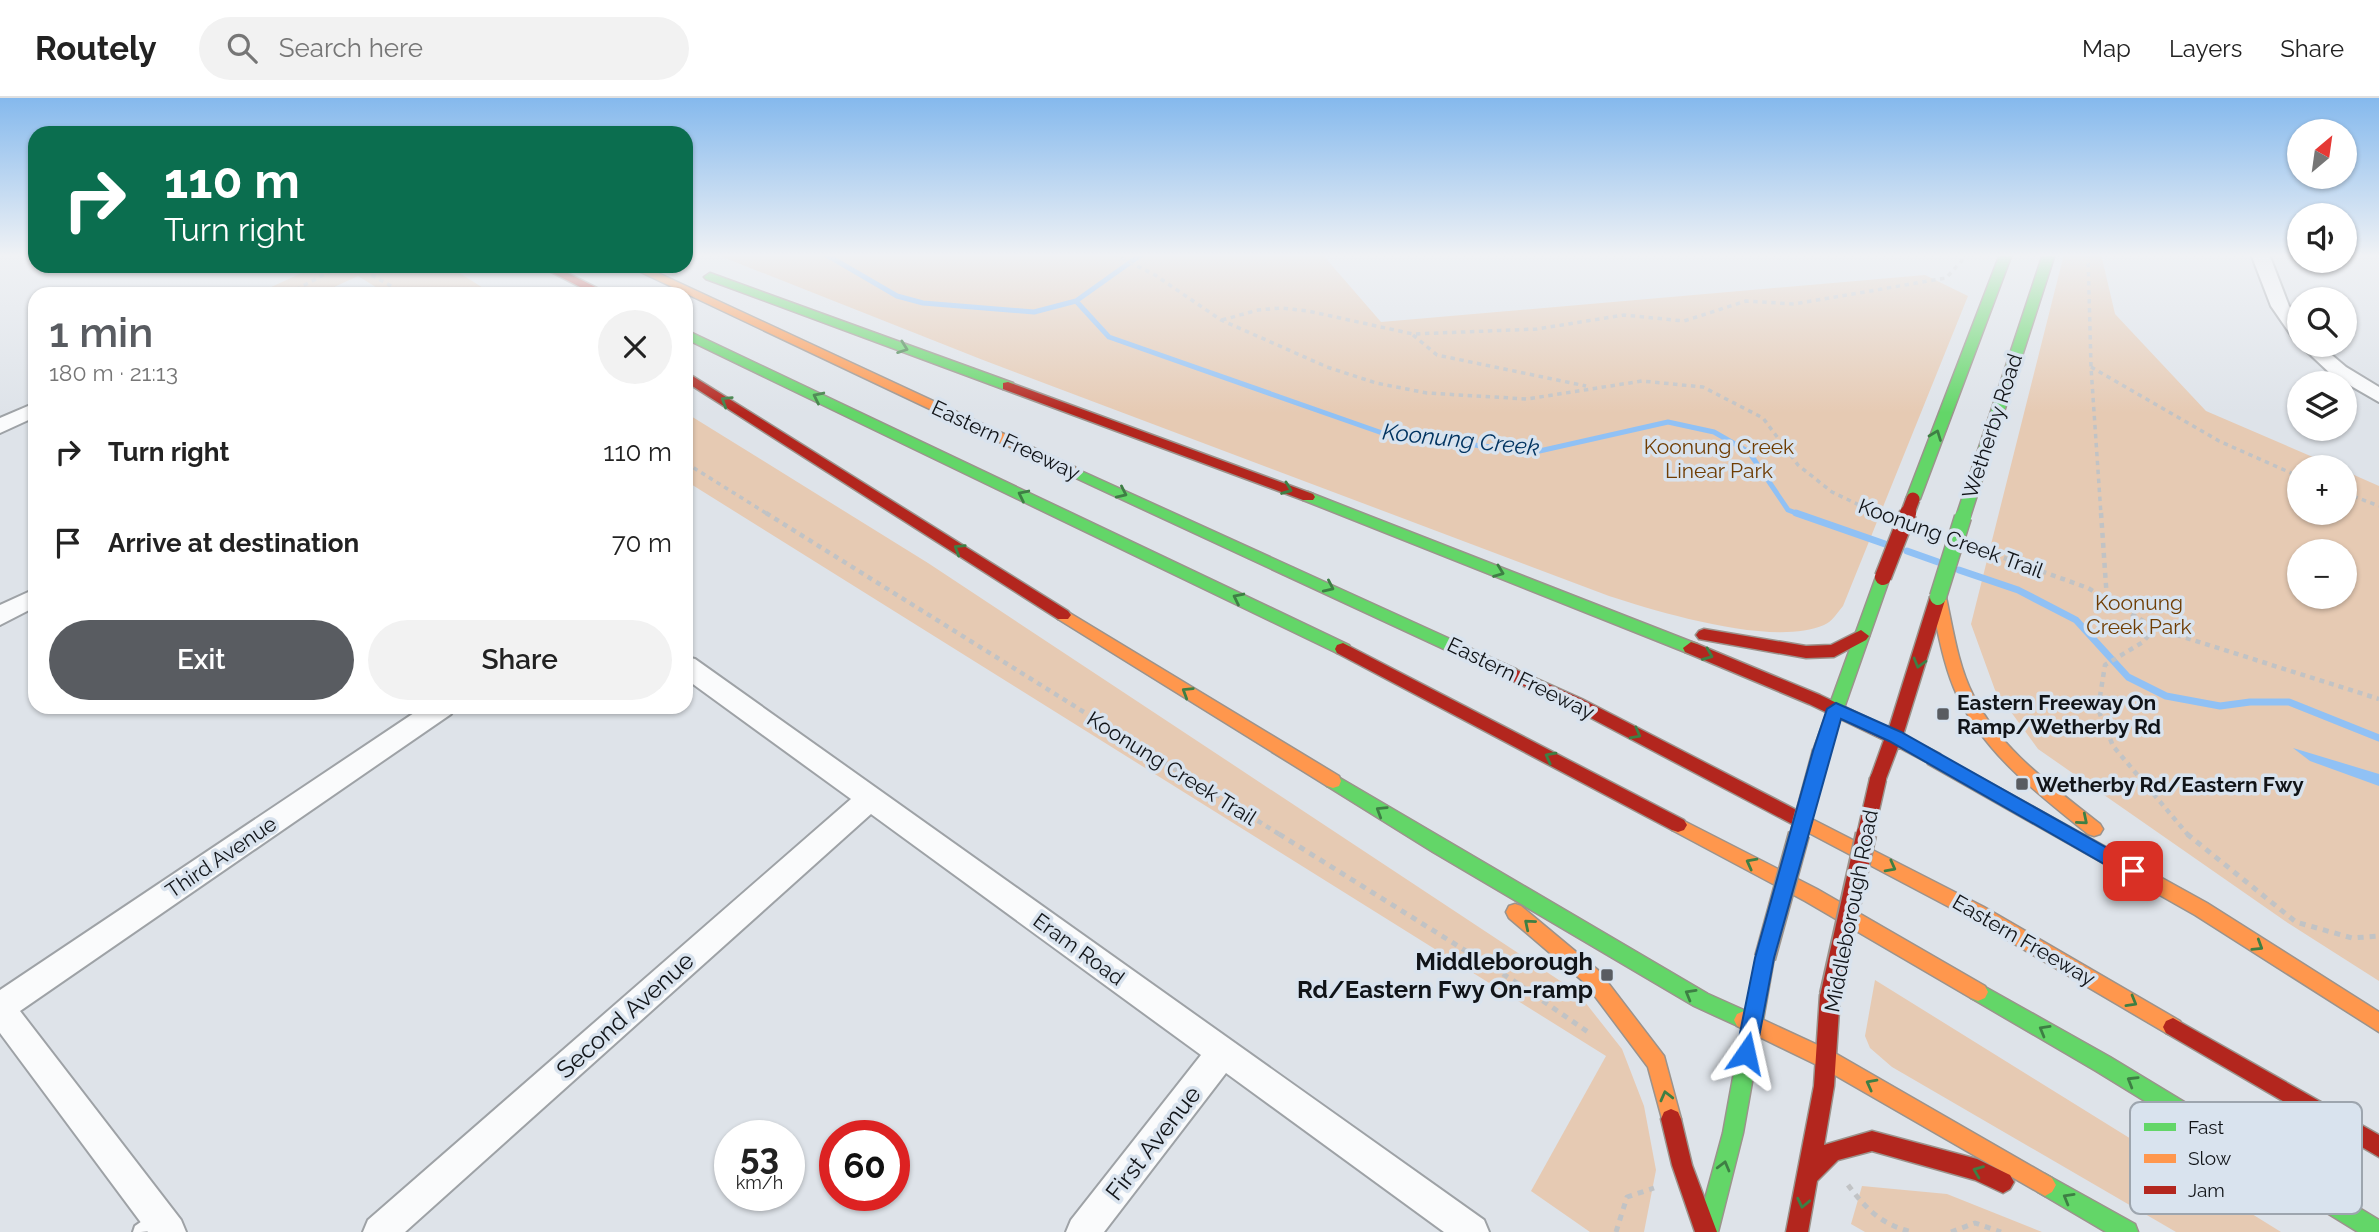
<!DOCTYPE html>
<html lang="en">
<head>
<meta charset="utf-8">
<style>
	:root { --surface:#fff; --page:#f2f2f2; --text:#222; --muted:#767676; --line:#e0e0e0; --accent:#595c61 }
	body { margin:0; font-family:Raleway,sans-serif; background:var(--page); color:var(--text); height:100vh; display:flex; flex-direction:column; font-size:26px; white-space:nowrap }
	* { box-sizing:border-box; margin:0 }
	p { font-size:23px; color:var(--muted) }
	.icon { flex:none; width:38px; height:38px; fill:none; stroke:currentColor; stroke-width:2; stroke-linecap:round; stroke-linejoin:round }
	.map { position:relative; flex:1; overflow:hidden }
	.sheet { position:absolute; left:28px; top:189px; width:665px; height:427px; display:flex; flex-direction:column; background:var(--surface); border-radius:21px; box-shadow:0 2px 5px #0004 }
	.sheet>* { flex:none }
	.top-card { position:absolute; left:28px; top:28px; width:665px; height:147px; border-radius:21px; box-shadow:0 2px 5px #0004; background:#0b6e4f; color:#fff; overflow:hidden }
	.needle { width:46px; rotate:29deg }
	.controls { position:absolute; left:2287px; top:21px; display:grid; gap:14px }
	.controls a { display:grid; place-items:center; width:70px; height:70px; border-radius:50%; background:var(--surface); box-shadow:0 2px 5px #0004; font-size:35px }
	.speed { position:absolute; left:714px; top:1022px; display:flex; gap:14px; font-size:35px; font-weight:700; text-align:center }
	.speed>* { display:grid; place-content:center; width:91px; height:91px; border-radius:50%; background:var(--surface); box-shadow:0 2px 5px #0004; line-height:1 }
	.speed small { font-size:18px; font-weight:400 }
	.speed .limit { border:10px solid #d22; background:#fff; color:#111 }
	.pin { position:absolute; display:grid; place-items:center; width:60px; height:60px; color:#fff; margin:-30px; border-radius:14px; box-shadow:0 4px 10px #0006 }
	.me { position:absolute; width:77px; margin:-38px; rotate:11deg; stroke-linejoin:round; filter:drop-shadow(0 0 5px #0008) }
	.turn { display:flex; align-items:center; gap:24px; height:147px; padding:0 21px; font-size:32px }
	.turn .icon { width:91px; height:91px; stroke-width:2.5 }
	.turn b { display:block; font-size:49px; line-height:60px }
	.round { display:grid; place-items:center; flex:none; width:74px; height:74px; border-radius:37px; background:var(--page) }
	.summary { display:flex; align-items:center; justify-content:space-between; height:119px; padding:0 21px }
	h1 { font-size:42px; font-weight:600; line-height:52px; color:var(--accent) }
	.action { display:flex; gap:14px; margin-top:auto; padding:14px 21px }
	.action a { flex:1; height:80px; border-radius:42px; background:var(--accent); color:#fff; font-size:28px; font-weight:600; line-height:80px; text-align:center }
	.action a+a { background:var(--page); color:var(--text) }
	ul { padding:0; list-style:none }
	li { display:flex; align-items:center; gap:21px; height:91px; padding:0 21px }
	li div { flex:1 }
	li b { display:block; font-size:26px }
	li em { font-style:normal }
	header { display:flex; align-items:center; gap:42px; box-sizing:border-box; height:98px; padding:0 35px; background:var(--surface); border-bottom:2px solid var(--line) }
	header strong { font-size:33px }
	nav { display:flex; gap:38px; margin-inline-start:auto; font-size:24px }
	.search { width:490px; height:63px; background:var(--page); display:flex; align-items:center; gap:18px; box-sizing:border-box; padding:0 24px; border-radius:38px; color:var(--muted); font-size:26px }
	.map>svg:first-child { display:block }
	.green { fill:#e6cab3; fill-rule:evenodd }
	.water { fill:#90c1f5 }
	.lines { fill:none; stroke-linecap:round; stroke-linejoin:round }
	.stream-far1 { stroke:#90c1f5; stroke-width:5 }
	.stream { stroke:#90c1f5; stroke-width:7 }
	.lane-casing { stroke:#9ea2a6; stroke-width:4 }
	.street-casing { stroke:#9ea2a6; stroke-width:4 }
	.fast-casing { stroke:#9b938c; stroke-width:3 }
	.slow-casing { stroke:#9b938c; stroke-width:3 }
	.jam-casing { stroke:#9b938c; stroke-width:3 }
	.path-far2 { stroke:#c1c3c5; stroke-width:3.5; stroke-dasharray:4.5 4.5; stroke-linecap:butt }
	.path-far1 { stroke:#c1c3c5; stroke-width:4.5; stroke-dasharray:5 5; stroke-linecap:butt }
	.path { stroke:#c1c3c5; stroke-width:5; stroke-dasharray:6 6; stroke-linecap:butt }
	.lane { fill:#fafbfc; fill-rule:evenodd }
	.street { fill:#fafbfc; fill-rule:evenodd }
	.fast { fill:#63d668; fill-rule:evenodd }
	.slow { fill:#ff974d; fill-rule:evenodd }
	.jam { fill:#b3261e; fill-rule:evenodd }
	.fast-bridge-casing { stroke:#9b938c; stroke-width:19; stroke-linecap:butt }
	.slow-bridge-far1-casing { stroke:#9b938c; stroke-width:19; stroke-linecap:butt }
	.slow-bridge-casing { stroke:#9b938c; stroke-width:23; stroke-linecap:butt }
	.jam-bridge-far2-casing { stroke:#9b938c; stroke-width:16; stroke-linecap:butt }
	.jam-bridge-far1-casing { stroke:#9b938c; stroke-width:19; stroke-linecap:butt }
	.jam-bridge-casing { stroke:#9b938c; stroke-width:23; stroke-linecap:butt }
	.fast-bridge { stroke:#63d668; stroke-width:16 }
	.slow-bridge-far1 { stroke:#ff974d; stroke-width:16 }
	.slow-bridge { stroke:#ff974d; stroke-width:19 }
	.jam-bridge-far2 { stroke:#b3261e; stroke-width:13 }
	.jam-bridge-far1 { stroke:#b3261e; stroke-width:16 }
	.jam-bridge { stroke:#b3261e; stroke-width:19 }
	.oneway { stroke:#3e7f44 }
	.route { fill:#1a73e8; stroke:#114b97; stroke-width:2 }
	.poi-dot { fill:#595c61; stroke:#d9e3ee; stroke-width:2.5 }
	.labels { text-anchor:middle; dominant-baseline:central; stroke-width:7; stroke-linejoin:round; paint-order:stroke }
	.street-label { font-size:21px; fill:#111418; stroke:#d9e3ee }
	.park-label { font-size:21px; fill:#6f3d03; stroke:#d9e3ee }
	.poi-label { font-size:21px; font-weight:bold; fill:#111418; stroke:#d9e3ee; text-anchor:start }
	.water-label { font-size:23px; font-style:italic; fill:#023461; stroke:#d9e3ee }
	.near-poi-label { font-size:24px; font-weight:bold; fill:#111418; stroke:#d9e3ee; text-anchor:end }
	.near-street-label { font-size:24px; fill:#111418; stroke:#d9e3ee }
	.key { fill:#d9e3ee; stroke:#9da5ae; stroke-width:2 }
	.key-label { font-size:19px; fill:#111418 }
</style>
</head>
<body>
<header>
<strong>Routely</strong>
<div class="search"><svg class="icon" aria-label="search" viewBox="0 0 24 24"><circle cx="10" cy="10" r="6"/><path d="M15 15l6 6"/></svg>Search here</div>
<nav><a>Map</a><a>Layers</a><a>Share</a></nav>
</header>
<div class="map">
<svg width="2379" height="1134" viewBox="0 0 2379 1134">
	<rect width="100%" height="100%" fill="#dee3e9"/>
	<path class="green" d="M715,156H1322L1381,224L1925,177L1968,198L1843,508C1837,515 1832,524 1824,527C1773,549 1662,515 1609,498L983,262Z
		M2064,156H2101L2115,216L2206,313L2336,369H2300V415H2345V373L2379,388V883L2285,823L2038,651L1995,592L1971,526ZM2300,453H2345V499H2300Z
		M317,168H448L493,196H387L358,178L319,196H256Z
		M686,315L928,465L1577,894L1622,951L1644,1008L1656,1072L1644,1134H1590L1531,1093L1606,958L686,383Z
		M1875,882L2281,1134H2176L1892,969L1870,950L1865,938Z
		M1862,1088L1947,1096L2042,1134H1865L1851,1126Z"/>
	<path class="water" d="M2293,650L2379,676V688L2310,663Z"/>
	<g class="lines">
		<path class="stream-far1" d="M825,156L897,198L923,205L1034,214L1076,203L1109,239L1388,337L1535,354L1668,324L1714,334L1749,354L1788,412L1801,417
			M1076,203L1142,156"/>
		<path class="stream" d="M1796,415L1885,446
			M1907,453L1938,464
			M1959,472L2018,492L2076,522L2128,579L2166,598L2220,608L2250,604H2289L2379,640"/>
		<defs>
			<path id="lane" d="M158,1112L164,1114L166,1120C160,1134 147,1134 133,1134L135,1128Z"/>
			<path id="street" d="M2251,156H2269L2289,208L2300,222V242L2293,240L2271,208Z
				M2300,247H2320L2346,269L2379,289V304L2332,277Z
				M35,305V319L0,335V320Z
				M35,491V509L0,527V507Z
				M686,559L695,561L1484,1122L1489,1134H1444L1226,975L1104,1134H1066L1071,1122L1201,957L871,716L405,1134H363L368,1122L851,701L686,581Z
				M423,609H455L451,616L20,913L181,1122L186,1134H148L0,935V892Z"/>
			<path id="fast" d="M2000,156H2012L1920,401L1913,406L1908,404L1906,401Z
				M2043,156H2055L1970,419L1963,424L1958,422L1956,419Z
				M710,175L1013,285L1014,288L1013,291H1003L706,181L704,179Z
				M686,232L1349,547L1351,551L1349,555H1337L686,241Z
				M1070,368L1516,571L1518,575L1516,579H1504L1065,375L1063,372Z
				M1308,394L1697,546L1699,550L1691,556L1685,554L1303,402L1301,399L1303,396Z
				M1883,474L1890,479L1829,653L1827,658H1815L1813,653L1876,479Z
				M1333,676L1708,896L1746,913L1756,860L1758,854L1765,852L1772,854L1774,860L1743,1035L1718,1134H1696L1723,1035L1742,930L1694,908L1433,754L1327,688L1325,683L1327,678Z
				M1978,885L2110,959L2379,1122V1134H2358L2096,973L1971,900L1968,894L1971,888Z
				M2045,1076L2135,1126L2138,1134H2106L2038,1094L2034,1087L2038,1080Z"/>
			<path id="slow" d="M628,168H643L1075,369L1077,372L1075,375H1065Z
				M1938,494L1946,499C1953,532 1958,567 1973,597C2000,652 2054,689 2100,726L2103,731L2100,736L2094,738L2088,736C2038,696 1985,656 1957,597C1943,567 1938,532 1930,499Z
				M1063,511L1339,678L1341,683L1339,688L1333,690L1327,688L1058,521L1055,517Z
				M1934,654L2207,805L2379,914V934L2195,817L1928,666L1926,661L1928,656Z
				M1800,715L1984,809L2180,923L2183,929L2180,935L2173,938L2166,935L1972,821L1794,727L1791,722L1794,717Z
				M1678,720L1817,791L1985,888L1988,894L1985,900L1978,903L1971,900L1805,803L1672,732L1669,727L1672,722Z
				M1515,806L1521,808L1599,873L1664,958L1681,1021L1678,1028L1671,1031L1664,1028L1648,969L1585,885L1509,820L1506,814L1509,808Z
				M1744,913L1833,954L2052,1080L2056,1087L2052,1094L2045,1098L2038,1094L1819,968L1737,928L1734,922L1737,916Z"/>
			<path id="jam" d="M539,168H554L609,196H594Z
				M686,274L1068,513L1071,517L1068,521H1058L686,284Z
				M1008,284L1313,396L1315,399L1313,402H1303L1003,291V285Z
				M1938,494L1946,499L1903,637L1940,656L1942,661L1940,666L1934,668L1898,649L1884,686L1878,688L1872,686L1870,681L1884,642L1809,606L1685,554L1683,550L1691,544L1697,546L1820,597L1889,630L1930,499Z
				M1704,531L1806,548L1831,547L1861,532L1869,538L1866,542L1834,559L1806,560L1699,541L1696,537L1699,533Z
				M1343,545L1684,722L1687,727L1684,732L1678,734L1672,732L1337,555L1335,551L1337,547Z
				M1510,569L1582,601L1806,717L1809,722L1806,727L1800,729L1794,727L1570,609L1504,579L1502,575L1504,571Z
				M1830,888L1837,891L1840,897L1834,988L1824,1047L1872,1033L1977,1061L2010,1077L2014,1084L2010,1091L2003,1095L1975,1082L1872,1053L1838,1062L1817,1083L1808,1134H1786L1814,988L1820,897L1823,891Z
				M2173,920L2379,1037V1059L2166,935L2163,929L2166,923Z
				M1671,1011L1678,1014L1681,1021L1692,1067L1717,1134H1695L1672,1067L1661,1021L1664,1014Z"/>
		</defs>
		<use href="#lane" class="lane-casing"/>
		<use href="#street" class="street-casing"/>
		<use href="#fast" class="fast-casing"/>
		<use href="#slow" class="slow-casing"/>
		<use href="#jam" class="jam-casing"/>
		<path class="path-far2" d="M937,156H1000
			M1113,156L1155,177L1221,222L1327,269L1376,285L1427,295L1527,301L1642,283L1703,289L1763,320L1798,367L1832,394L1878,416
			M2088,156L2091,269L2101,417
			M356,168L405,196
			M288,196L340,168
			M1222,222L1258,212L1282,210L1308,213L1413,236L1537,231L1624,217L1684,223L1746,203L1794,206L1946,180L1968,156
			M1413,237L1437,257L1586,288
			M2091,269L2219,343L2300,379
			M686,365L769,417
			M2345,395L2379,408"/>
		<path class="path-far1" d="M766,415L1282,738
			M2101,415L2107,502
			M1985,453L2088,490L2155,530L2379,601
			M2155,530L2143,544L2105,567L2098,611L2113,648L2189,738"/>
		<path class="path" d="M1279,736L1514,883L1588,934
			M2187,736L2296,824L2352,840L2379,838
			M1848,1087C1866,1111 1882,1127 1912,1134
			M1616,1134L1627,1099L1654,1090
			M1951,1134L1975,1125L2001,1134"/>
		<use href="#lane" class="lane"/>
		<use href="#street" class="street"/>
		<use href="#fast" class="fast"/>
		<use href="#slow" class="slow"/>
		<use href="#jam" class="jam"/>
		<defs>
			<path id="fast-bridge" d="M1938,499L1963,419"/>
			<path id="slow-bridge-far1" d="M1798,738L1821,653"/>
			<path id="slow-bridge" d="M1765,860L1799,736"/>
			<path id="jam-bridge-far2" d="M1907,417L1913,401"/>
			<path id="jam-bridge-far1" d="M1883,479L1908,415
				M1865,738L1878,681"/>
			<path id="jam-bridge" d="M1830,897L1866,736"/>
		</defs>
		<use href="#fast-bridge" class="fast-bridge-casing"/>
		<use href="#slow-bridge-far1" class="slow-bridge-far1-casing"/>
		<use href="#slow-bridge" class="slow-bridge-casing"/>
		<use href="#jam-bridge-far2" class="jam-bridge-far2-casing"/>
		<use href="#jam-bridge-far1" class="jam-bridge-far1-casing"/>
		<use href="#jam-bridge" class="jam-bridge-casing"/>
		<use href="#fast-bridge" class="fast-bridge"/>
		<use href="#slow-bridge-far1" class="slow-bridge-far1"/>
		<use href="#slow-bridge" class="slow-bridge"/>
		<use href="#jam-bridge-far2" class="jam-bridge-far2"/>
		<use href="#jam-bridge-far1" class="jam-bridge-far1"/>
		<use href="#jam-bridge" class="jam-bridge"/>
	</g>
	<defs><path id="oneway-chevron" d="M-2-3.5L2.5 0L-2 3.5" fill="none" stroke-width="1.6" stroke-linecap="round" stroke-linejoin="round" transform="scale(1.75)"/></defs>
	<g class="oneway">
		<use href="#oneway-chevron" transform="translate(903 250) rotate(20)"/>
		<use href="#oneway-chevron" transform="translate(818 299) rotate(-154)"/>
		<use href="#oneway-chevron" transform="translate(726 303) rotate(-148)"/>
		<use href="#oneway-chevron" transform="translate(1936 337) rotate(-69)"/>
		<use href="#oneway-chevron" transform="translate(1287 391) rotate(21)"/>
		<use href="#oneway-chevron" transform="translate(1122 395) rotate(25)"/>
		<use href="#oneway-chevron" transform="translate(1023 397) rotate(-154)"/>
		<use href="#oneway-chevron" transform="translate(959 451) rotate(-148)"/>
		<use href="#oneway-chevron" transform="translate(1499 474) rotate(21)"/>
		<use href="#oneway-chevron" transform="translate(1329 489) rotate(25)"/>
		<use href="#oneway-chevron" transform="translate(1238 500) rotate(-154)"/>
		<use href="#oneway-chevron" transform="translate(1708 557) rotate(22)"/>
		<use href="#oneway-chevron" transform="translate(1919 565) rotate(106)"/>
		<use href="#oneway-chevron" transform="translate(1187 594) rotate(-148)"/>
		<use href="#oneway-chevron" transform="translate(1636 636) rotate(28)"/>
		<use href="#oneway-chevron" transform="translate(1550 659) rotate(-152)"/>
		<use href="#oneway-chevron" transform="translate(1381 713) rotate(-148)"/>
		<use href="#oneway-chevron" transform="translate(2083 722) rotate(40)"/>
		<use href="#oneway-chevron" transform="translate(1751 765) rotate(-152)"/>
		<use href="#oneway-chevron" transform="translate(1891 769) rotate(28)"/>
		<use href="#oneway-chevron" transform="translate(1529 826) rotate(-140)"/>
		<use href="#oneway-chevron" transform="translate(2258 848) rotate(32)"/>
		<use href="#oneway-chevron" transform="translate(1690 896) rotate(-150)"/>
		<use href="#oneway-chevron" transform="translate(2132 904) rotate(30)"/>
		<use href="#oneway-chevron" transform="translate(2044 932) rotate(-150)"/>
		<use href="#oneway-chevron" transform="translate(2132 983) rotate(-149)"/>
		<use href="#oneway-chevron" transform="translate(1871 986) rotate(-152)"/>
		<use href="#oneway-chevron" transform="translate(1666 998) rotate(-104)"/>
		<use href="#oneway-chevron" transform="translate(1724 1068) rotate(-75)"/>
		<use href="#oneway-chevron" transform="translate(1978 1073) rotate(-158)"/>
		<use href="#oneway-chevron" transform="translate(2068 1100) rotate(-150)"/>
		<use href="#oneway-chevron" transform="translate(1803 1105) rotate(102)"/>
	</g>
	<linearGradient id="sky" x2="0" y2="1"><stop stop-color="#85b9ed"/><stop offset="0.5" stop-color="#f0f2f5"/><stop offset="1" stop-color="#f0f2f5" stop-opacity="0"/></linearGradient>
	<rect width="2379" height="315" fill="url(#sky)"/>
	<path class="route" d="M1836,605L1901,634L2139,768L2142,773L2139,779L2133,781L2127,779L1889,643L1841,621L1774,860L1756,955L1753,961L1746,964L1739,961L1736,955L1755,860L1813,653L1827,611Z"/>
	<g class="poi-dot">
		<rect x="1936" y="609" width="14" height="14" rx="3.5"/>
		<rect x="2015" y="679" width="14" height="14" rx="3.5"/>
		<rect x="1600" y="870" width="14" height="14" rx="3.5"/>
	</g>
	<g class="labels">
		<g class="street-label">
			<text transform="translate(1992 328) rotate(-72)">Wetherby Road</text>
			<text transform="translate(1006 342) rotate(25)">Eastern Freeway</text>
			<text transform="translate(1951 440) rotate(20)">Koonung Creek Trail</text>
			<text transform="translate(1521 580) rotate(26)">Eastern Freeway</text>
			<text transform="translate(1172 670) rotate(32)">Koonung Creek Trail</text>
			<text transform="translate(221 759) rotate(-34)">Third Avenue</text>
			<text transform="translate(1851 813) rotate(-79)">Middleborough Road</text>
			<text transform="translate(2024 842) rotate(30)">Eastern Freeway</text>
			<text transform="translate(1079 851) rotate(36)">Eram Road</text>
		</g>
		<g class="park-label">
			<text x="1719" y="348">Koonung Creek<tspan x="1719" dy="24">Linear Park</tspan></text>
			<text x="2139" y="504">Koonung<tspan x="2139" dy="24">Creek Park</tspan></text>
		</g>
		<g class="poi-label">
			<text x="1957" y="604">Eastern Freeway On<tspan x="1957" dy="24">Ramp/Wetherby Rd</tspan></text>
			<text x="2036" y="686">Wetherby Rd/Eastern Fwy</text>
		</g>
		<g class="water-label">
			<text transform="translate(1461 341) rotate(6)">Koonung Creek</text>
		</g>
		<g class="near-poi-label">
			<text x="1593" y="863">Middleborough<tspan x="1593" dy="28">Rd/Eastern Fwy On-ramp</tspan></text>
		</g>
		<g class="near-street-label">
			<text transform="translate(625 917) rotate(-42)">Second Avenue</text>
			<text transform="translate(1153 1045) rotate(-52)">First Avenue</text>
		</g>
	</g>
	<rect x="2130" y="1004" width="232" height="112" rx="10" class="key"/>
	<rect x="2144" y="1025" width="32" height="8" fill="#63d668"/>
	<rect x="2144" y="1056" width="32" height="9" fill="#ff974d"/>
	<rect x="2144" y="1088" width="32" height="8" fill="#b3261e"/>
	<g class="key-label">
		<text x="2188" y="1036">Fast</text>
		<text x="2188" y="1067">Slow</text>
		<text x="2188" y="1099">Jam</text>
	</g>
</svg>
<div class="controls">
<a><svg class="needle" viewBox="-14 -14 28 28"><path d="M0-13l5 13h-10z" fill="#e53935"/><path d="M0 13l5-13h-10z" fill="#767676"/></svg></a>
<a><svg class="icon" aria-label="sound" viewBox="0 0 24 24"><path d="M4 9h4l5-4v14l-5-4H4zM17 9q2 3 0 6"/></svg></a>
<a><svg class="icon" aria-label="search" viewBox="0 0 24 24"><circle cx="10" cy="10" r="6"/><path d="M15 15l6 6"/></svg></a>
<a><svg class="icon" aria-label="layers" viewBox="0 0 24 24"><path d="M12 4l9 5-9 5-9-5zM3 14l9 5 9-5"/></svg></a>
<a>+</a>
<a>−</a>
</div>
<div class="speed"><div>53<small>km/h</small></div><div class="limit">60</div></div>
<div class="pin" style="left:2133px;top:773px;background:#d93025"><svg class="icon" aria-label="arrive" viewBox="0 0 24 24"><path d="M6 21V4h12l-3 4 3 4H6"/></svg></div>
<svg class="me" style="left:1746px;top:955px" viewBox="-20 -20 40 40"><path d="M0-17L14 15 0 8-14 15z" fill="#1a73e8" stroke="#fff" stroke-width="4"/></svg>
<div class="top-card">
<div class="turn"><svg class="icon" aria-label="right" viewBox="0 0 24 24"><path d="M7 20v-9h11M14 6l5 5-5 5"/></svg><div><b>110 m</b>Turn right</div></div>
</div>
<section class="sheet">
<div class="summary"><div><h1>1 min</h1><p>180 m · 21:13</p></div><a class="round"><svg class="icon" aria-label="close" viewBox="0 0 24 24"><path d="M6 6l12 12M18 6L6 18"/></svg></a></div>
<ul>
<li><svg class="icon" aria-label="right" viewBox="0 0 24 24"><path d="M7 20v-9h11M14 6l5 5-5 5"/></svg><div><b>Turn right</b></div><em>110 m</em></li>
<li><svg class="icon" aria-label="arrive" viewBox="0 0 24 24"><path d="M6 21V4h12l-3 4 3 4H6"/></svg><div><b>Arrive at destination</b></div><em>70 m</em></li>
</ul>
<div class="action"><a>Exit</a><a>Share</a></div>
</section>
</div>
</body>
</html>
